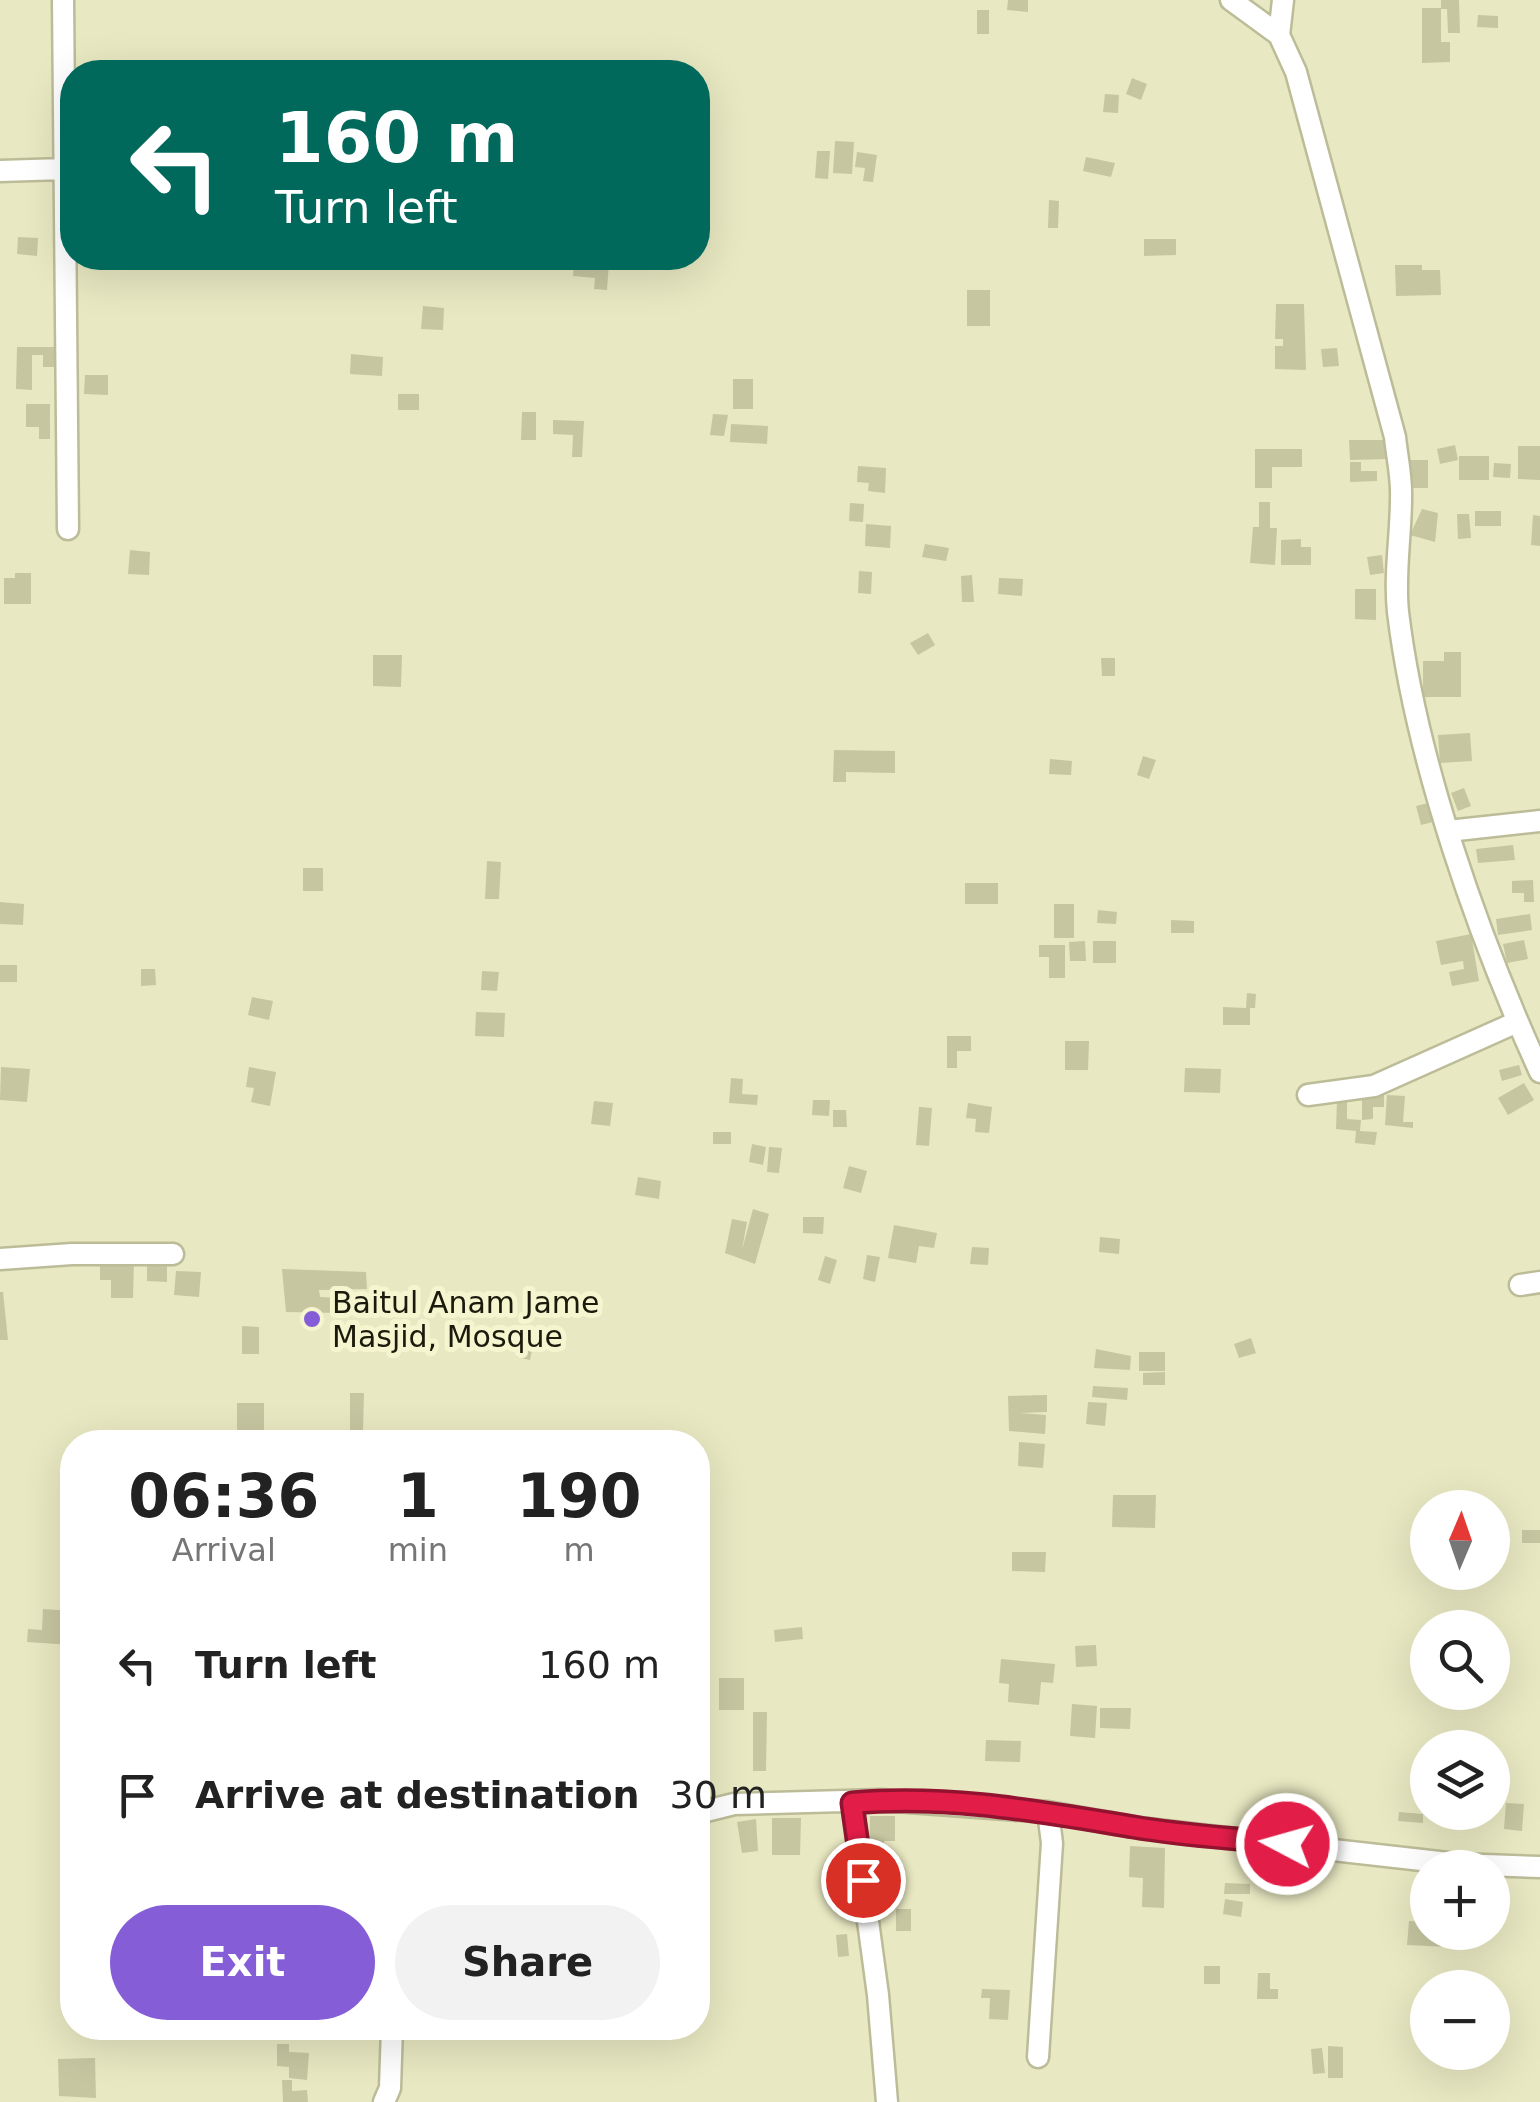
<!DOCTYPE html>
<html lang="en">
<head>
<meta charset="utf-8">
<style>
	:root { --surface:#fff; --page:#f2f2f2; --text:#222; --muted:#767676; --accent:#845dd7 }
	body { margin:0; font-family:"DejaVu Sans",sans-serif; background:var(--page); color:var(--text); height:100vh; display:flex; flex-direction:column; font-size:38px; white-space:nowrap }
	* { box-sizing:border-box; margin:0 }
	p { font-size:32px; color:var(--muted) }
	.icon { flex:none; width:55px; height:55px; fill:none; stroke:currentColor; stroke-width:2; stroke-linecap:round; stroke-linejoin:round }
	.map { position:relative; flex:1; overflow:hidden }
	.side { position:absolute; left:60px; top:1430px; width:650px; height:610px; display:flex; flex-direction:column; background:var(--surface); border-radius:40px; box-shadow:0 10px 40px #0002 }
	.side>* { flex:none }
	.banner { position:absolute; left:60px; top:60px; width:650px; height:210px; border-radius:40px; box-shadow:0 10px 40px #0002; background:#00695c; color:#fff; overflow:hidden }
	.needle { width:65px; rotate:2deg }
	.buttons { position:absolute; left:1410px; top:1490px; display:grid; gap:20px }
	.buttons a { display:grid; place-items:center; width:100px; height:100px; border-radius:50%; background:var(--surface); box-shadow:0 10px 40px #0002; font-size:50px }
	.pin { position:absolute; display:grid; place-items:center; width:85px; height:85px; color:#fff; margin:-42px; border:5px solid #fff; border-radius:50%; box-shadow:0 2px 10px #0007 }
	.me { position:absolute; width:110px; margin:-55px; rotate:276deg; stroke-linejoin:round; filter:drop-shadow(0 0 8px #0008) }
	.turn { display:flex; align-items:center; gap:35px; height:210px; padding:0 50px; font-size:45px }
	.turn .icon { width:130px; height:130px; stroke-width:2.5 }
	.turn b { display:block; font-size:70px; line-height:85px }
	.eta { display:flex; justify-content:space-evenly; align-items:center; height:170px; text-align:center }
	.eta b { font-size:60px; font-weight:600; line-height:70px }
	.cta { display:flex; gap:20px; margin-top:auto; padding:20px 50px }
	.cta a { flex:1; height:115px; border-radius:60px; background:var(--accent); color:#fff; font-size:40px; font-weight:600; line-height:115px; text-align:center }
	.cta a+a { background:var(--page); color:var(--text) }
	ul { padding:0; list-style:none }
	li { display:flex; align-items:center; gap:30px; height:130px; padding:0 50px }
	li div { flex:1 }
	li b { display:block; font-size:38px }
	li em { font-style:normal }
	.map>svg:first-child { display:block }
	.building { fill:#c6c6a1 }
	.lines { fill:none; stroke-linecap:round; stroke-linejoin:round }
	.minor-casing { stroke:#bcbc98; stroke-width:25 }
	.minor { stroke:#fff; stroke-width:20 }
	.route-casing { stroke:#92132f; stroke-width:25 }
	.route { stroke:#e11d48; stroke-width:18 }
	.poi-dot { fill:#845dd7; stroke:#f5f5cf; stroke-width:4 }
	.labels { text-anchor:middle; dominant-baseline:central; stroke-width:10; stroke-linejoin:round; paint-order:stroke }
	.poi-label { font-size:30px; fill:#1b1b0d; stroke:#f5f5cf; text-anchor:start }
</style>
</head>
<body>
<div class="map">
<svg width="1540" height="2102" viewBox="0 0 1540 2102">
	<rect width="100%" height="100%" fill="#e8e8c2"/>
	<path class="building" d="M1008,0H1028V12L1007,10Z
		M1441,0H1459L1460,33H1448L1447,9H1441V42H1450V62L1422,63V8H1441Z
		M977,10H989V34H977Z
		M1478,15L1498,16V28L1477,27Z
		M1132,78L1147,84L1141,100L1126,94Z
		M1105,94L1119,95L1118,113L1103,112Z
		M835,141L854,142L852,174L833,173Z
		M817,151H830L828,179L815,178Z
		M857,152L877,155L873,182L863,181L865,168L855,167Z
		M1086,157L1115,163L1111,177L1083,171Z
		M1049,200L1059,201L1058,228H1048Z
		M18,237L38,238L37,256L17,254Z
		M1144,239H1176V255L1144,256Z
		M574,260L609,262L607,290L594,289L595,278L573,276Z
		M1395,265H1422V270H1440L1441,295L1396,296Z
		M967,290H990V326H967Z
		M1276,304H1304L1306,370L1275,369V346H1283V339H1275Z
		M423,306L444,308L443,330L421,329Z
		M17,347H57V367H43V355H32V390L16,389Z
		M1337,348L1339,366L1323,367L1321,349Z
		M351,354L383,357L382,376L350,374Z
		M85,375H108V395L84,394Z
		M733,379H753V409H733Z
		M398,394H419V410H398Z
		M26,404H50V439H39V427H26Z
		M522,412H536V440H521Z
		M713,414L728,415L724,436L710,435Z
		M553,420L584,421L582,457H572L573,435L553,434Z
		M731,424L768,426L767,444L730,442Z
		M1349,440H1386L1387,459L1350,460Z
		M1455,445L1458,460L1440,464L1437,449Z
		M1518,446H1540V480L1518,479Z
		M1255,449H1302V467H1272V488H1255Z
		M1459,456H1489V480H1459Z
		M1410,460H1428V488H1410Z
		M1350,462H1361V471H1377V481L1350,482Z
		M1494,463L1511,464L1510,478L1493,477Z
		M858,466L886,468L885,493L868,491L869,483L857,482Z
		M1259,502H1270V528H1277L1275,565L1250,563L1253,527H1259Z
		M850,503L864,504L863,522L849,521Z
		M1422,509L1438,513L1435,542L1410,535Z
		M1475,511H1501V526H1475Z
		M1457,514H1469L1471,538L1458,539Z
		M1533,515L1540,516V546L1531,545Z
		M866,524L891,526L890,548L865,546Z
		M1301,539V547H1311V565H1281V540Z
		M925,544L949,548L946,561L922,557Z
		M130,550L150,552L149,575L128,574Z
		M1382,555L1384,573L1370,575L1367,557Z
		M859,571L872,572L871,594L858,593Z
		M15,573H31V604H4V578H15Z
		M972,575L974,602H962L961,576Z
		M999,578L1023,579L1022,596L998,594Z
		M1355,589H1376V620L1355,619Z
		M928,633L935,645L918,655L910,643Z
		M1444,652H1461V697H1423V661H1444Z
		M373,655H402L401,687L373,686Z
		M1101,658H1115V676H1102Z
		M1470,733L1472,761L1440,763L1438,735Z
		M834,750L895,751V773L846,772V782H833Z
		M1143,756L1156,760L1149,779L1137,775Z
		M1050,759L1072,761L1071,775L1049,774Z
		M1464,788L1471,806L1458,811L1451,793Z
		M1428,803L1433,822L1421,825L1416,806Z
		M1513,845L1515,860L1478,863L1476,849Z
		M487,861L501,862L499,899H485Z
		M303,868H323V891H303Z
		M1533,880L1534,902H1524V893H1512V881Z
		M965,883H998V904H965Z
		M0,902L24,904L23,925L0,924Z
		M1054,904H1074V938H1054Z
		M1098,910L1117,912L1116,924L1097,923Z
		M1530,914L1532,930L1498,935L1496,919Z
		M1171,920L1194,921V933H1171Z
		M1471,934L1479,981L1452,986L1449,972L1464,969L1463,961L1441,965L1436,941Z
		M1524,940L1528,959L1507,963L1503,944Z
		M1085,941L1086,961H1070L1069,942Z
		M1093,941H1116V963H1093Z
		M1039,945H1065V978H1049V957H1039Z
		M0,965H17V982H0Z
		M141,969H155L156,985L141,986Z
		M482,971L499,972L497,991L481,990Z
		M1247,993L1256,994L1255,1008H1250V1025H1223V1007L1246,1008Z
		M252,997L273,1001L269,1020L248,1015Z
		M476,1012L505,1013L504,1037L475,1036Z
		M947,1036H971V1051H957V1068H947Z
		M1065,1041H1089L1088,1070H1065Z
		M1519,1065L1522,1075L1502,1081L1499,1070Z
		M1,1067L30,1069L27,1102L0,1100Z
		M249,1067L276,1072L270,1106L251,1102L254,1088L246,1087Z
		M1185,1068L1221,1069L1220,1093L1184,1092Z
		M731,1078L743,1079L742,1094L758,1095L757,1105L729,1103Z
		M1524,1083L1534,1100L1508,1115L1498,1098Z
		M1362,1095H1384V1107H1373V1119L1362,1120Z
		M1387,1095L1405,1096L1403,1122H1413V1128L1385,1125Z
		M813,1100H830L829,1116L812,1115Z
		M1337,1100H1347V1119L1361,1120L1360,1131L1377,1132L1375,1145L1355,1143L1356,1131L1336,1129Z
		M594,1101L613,1103L610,1126L591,1124Z
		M968,1103L992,1107L989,1133L975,1132L976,1119L966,1118Z
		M919,1107L932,1108L929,1146L916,1145Z
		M833,1110H846L847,1127H833Z
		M713,1132H731V1144H713Z
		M752,1144L766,1147L763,1165L749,1162Z
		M769,1147L782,1148L779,1173L767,1172Z
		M849,1166L867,1171L861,1193L843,1188Z
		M638,1177L661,1181L659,1199L635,1195Z
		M753,1209L769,1214L755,1264L725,1253L732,1219L747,1222L742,1250Z
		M803,1217H824L823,1234L803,1233Z
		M894,1225L937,1233L934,1248L919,1246L916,1263L888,1258Z
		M1100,1237L1120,1239L1119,1254L1099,1252Z
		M972,1247L989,1248L988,1265L970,1264Z
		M867,1255L880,1257L875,1282L863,1279Z
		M825,1256L837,1260L830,1284L818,1280Z
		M147,1260H167V1282L147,1281Z
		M134,1261L133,1298H111V1280H100V1262Z
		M282,1269L366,1272L367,1289L319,1290L320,1297L337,1298L339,1313L286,1312Z
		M176,1271L201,1272L199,1297L174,1295Z
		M0,1292H3L8,1340H0Z
		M242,1326L259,1327V1354H242Z
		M523,1327L536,1330L530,1360L516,1357Z
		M1251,1338L1256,1353L1239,1358L1234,1344Z
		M1096,1349L1131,1356L1130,1370L1094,1368Z
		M1139,1352H1165V1371H1139Z
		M1165,1372V1385H1143V1373Z
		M1093,1386L1128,1388L1127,1400L1092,1397Z
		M350,1393H364L363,1431H350Z
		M1047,1395V1412L1020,1413L1046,1415L1045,1434L1009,1431L1008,1396Z
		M1088,1402L1107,1403L1105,1426L1086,1424Z
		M237,1403H264V1442H237Z
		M1019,1442L1045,1444L1043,1468L1018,1466Z
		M1113,1495H1156L1155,1528L1112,1527Z
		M1522,1530H1540V1543H1522Z
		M1012,1552H1046L1045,1572L1012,1571Z
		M43,1609L72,1611V1645L27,1642L28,1629L42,1630Z
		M1434,1617L1465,1620V1628H1433Z
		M802,1627L803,1639L775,1642L774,1630Z
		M1096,1645L1097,1666L1076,1667L1075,1646Z
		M1001,1659L1055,1664L1053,1683L1041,1682L1039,1705L1008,1702L1009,1684L999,1683Z
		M719,1678H744V1710H719Z
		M1072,1704L1097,1706L1095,1738L1070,1736Z
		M1100,1708H1131L1130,1729L1100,1728Z
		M753,1712H767L766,1771H753Z
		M986,1740L1021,1741L1020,1762L985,1761Z
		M1506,1803L1524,1804L1522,1831L1504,1829Z
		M1399,1812L1423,1814V1823L1398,1821Z
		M870,1816H895V1841H884V1853H869Z
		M772,1818H801L800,1855H772Z
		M756,1819L758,1851L742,1853L737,1822Z
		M1130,1846L1165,1848L1164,1908L1142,1907L1143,1878L1129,1877Z
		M1225,1883L1250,1884V1894H1224Z
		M1225,1899L1243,1902L1241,1917L1223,1914Z
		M896,1909H911V1931H896Z
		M1409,1921L1428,1922V1932H1448V1947L1407,1945Z
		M847,1934L849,1956L838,1957L836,1935Z
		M1204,1966H1220V1984H1204Z
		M1258,1973H1270V1989H1278V1999H1257Z
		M982,1989L1010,1990L1008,2020L989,2019L990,1998H981Z
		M277,2044H289V2052L309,2053L307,2080L289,2078V2067L277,2066Z
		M1328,2046L1343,2047V2078H1328Z
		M1322,2048L1325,2073L1313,2074L1311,2049Z
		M95,2058L96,2098L59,2096L58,2059Z
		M282,2080H292V2091L307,2090L308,2102H283Z"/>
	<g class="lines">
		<defs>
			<path id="minor" d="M63,0L68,529
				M1231,0L1279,35L1296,72L1395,437C1397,457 1402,478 1401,498C1401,536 1394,574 1398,612C1416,761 1478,936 1540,1072
				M1279,35L1283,0
				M0,171L63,169
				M1448,831L1540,821
				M1308,1095L1374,1086L1517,1022
				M0,1259L72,1254H173
				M1520,1285L1540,1282
				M852,1803L878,1995L887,2102
				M1048,1812L1139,1828L1457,1864L1540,1867
				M698,1813L734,1804L881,1800L1048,1812L1052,1843L1038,2057
				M384,2102L390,2088L392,2028"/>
		</defs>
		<use href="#minor" class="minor-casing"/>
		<use href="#minor" class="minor"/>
	</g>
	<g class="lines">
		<defs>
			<path id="route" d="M863,1880L852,1803C947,1794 1042,1812 1134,1827C1185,1836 1237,1838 1287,1844"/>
		</defs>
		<use href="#route" class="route-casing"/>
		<use href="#route" class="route"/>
	</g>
	<circle class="poi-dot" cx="312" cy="1319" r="10"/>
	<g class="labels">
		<g class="poi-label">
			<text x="332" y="1302">Baitul Anam Jame<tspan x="332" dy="34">Masjid, Mosque</tspan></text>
		</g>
	</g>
</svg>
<div class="buttons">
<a><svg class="needle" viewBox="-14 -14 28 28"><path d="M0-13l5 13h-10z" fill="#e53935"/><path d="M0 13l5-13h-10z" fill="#767676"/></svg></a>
<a><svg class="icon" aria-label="search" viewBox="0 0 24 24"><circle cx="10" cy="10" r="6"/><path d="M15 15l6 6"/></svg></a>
<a><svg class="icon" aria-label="layers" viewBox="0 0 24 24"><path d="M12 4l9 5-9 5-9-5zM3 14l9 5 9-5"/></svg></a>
<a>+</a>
<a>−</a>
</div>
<div class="pin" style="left:863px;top:1880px;background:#d93025"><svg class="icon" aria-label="arrive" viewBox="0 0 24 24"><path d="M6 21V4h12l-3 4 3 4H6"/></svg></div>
<svg class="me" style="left:1287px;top:1844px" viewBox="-20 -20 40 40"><circle r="17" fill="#e11d48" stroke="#fff" stroke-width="3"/><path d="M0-11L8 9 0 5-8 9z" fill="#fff"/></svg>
<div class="banner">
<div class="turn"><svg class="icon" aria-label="left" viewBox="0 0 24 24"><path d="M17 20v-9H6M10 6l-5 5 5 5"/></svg><div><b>160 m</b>Turn left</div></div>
</div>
<section class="side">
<div class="eta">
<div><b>06:36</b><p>Arrival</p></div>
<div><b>1</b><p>min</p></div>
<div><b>190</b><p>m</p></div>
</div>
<ul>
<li><svg class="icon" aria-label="left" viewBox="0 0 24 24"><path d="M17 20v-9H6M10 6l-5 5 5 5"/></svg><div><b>Turn left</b></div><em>160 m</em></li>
<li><svg class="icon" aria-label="arrive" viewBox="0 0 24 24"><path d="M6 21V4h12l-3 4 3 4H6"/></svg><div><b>Arrive at destination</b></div><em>30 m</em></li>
</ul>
<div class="cta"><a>Exit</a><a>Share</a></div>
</section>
</div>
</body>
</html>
